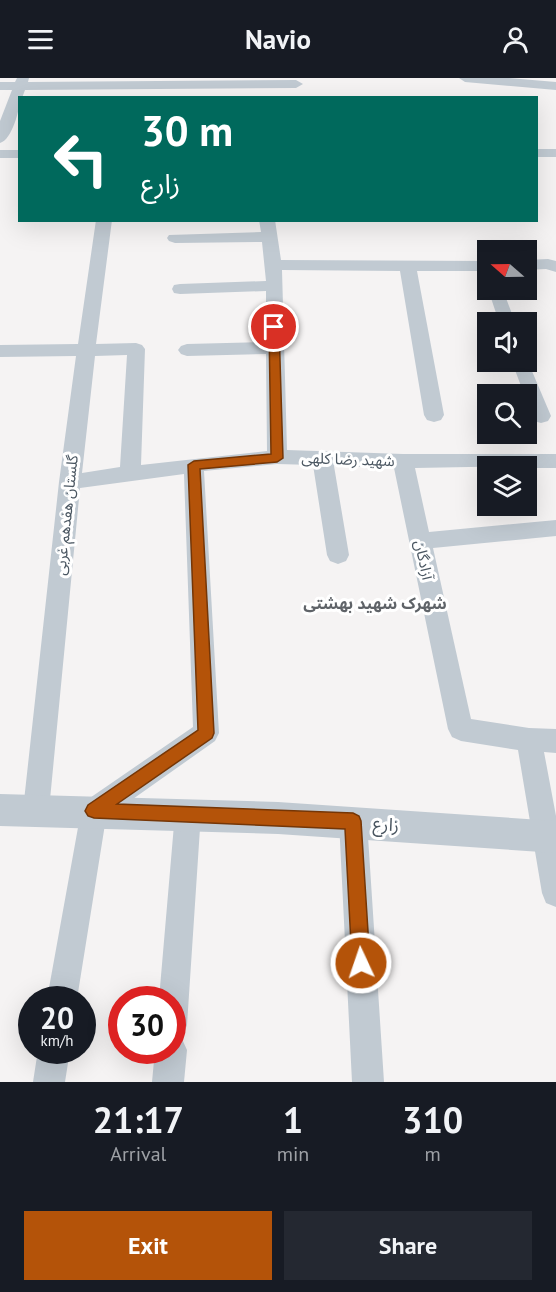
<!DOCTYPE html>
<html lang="en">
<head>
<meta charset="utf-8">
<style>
	:root { --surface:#171b24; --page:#242831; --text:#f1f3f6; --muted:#9ea1a6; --accent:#b45309 }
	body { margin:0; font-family:"PT Sans","Noto Sans Arabic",sans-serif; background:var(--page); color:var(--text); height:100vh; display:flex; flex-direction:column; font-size:22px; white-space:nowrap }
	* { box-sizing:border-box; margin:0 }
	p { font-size:20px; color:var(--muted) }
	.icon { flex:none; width:33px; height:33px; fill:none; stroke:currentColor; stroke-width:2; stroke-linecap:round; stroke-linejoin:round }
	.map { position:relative; height:1004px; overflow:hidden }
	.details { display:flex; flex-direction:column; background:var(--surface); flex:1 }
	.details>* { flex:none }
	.top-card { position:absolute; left:18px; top:18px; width:520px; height:126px; border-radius:0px; box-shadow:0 6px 24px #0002; background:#00695c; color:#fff; overflow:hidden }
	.needle { width:39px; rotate:290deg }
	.buttons { position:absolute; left:477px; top:162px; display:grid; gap:12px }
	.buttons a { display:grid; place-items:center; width:60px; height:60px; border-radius:0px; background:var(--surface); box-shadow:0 6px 24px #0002; font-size:30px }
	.speed { position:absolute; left:18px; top:908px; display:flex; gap:12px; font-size:30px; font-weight:700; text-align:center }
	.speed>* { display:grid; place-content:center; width:78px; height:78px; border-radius:50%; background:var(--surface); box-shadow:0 6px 24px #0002; line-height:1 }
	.speed small { font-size:15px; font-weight:400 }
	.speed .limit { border:9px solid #d22; background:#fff; color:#111 }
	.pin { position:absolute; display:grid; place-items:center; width:51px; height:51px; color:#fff; margin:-26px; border:3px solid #fff; border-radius:50%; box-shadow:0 2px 6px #0007 }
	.me { position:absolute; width:66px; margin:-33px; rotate:357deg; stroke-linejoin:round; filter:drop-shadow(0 0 4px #0008) }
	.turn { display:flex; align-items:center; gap:21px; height:126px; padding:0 24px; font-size:27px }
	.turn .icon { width:78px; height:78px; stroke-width:2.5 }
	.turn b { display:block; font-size:42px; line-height:51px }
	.eta { display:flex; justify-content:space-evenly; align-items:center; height:102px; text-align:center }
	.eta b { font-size:36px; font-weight:600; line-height:42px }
	.cta { display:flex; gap:12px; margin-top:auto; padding:12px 24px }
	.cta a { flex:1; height:69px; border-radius:0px; background:var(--accent); color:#fff; font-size:24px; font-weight:600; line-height:69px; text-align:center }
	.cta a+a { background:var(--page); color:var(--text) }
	header { display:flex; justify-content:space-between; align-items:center; height:78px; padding:0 24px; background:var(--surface); font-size:27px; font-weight:600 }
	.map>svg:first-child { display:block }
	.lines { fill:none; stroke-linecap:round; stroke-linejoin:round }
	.minor { fill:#c1cad2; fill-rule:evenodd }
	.tertiary { fill:#c1cad2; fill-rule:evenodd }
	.route { fill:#b45309; stroke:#753606; stroke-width:1.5 }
	.labels { text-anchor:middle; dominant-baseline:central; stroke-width:6; stroke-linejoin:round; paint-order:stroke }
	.street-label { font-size:15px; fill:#4a5661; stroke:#fff }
	.neighbourhood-label { font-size:16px; font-weight:bold; fill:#5f6368; stroke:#fff }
	.near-street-label { font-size:18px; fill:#4a5661; stroke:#fff }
</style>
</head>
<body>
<header><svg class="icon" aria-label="menu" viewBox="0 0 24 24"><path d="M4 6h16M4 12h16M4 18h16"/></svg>Navio<svg class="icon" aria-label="person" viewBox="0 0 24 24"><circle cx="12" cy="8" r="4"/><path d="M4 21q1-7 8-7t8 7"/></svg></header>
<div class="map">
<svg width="556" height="1004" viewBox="0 0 556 1004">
	<rect width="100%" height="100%" fill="#f5f3f3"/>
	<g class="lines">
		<path class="minor" d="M17,0H29L28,4L296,2L303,6L296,10L25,12L22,20H20C20,31 12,62 0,65V43L12,12H0V4H15Z
			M459,0H509L556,4V12L465,4Z
			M537,71H556V79H537Z
			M0,72H20V80H0Z
			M96,142H112L96,266L136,265L142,267L145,271L141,387L267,373L266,276L187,278L181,276L178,272L181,268L187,266L266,264V213L180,216L174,215L172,211L174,207L180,206L266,203L262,164L175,165L169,163L167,160L169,157L261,154L259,142H275L281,182L488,183V193H417L444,337L441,342L434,344L427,342L424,337L400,193L282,192L287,372L403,376H556V390H526V388L415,390L429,454L556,442V458L433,470L471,641L529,650L556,651V675L544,674L556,738V829L546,825L542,815L518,672L461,663L452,659L448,651L394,390L334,388L349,477L346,483L338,486L330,483L327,477L313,387L277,386L204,393L219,655L215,663L106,740L77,921H47L81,733L84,724L193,649L184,396L80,410L49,732L46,741L36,745L26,741L23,732L59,404L76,278L0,279V267L78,266ZM127,277L120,389L82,395L95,278Z
			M548,181L556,183V194L546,191L526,192V182Z
			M488,211L503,212L515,244H499Z
			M526,279L551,338L548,343L541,345L534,343L526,325V316H524L512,284H526Z
			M188,722L198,726L201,735L187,947L183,958L179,960L182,961L187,972L184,1004H152L155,972H172V921H159L175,735L178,726Z
			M353,730L363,734L367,743L384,1004H352L339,743L343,734Z
			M38,972H70L65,1004H33Z"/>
		<path class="tertiary" d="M0,716L278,724L556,743V775L278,756L0,748Z"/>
	</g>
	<path class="route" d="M274,246L279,249L283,380L277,384L200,391L214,655L212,660L117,726L353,735L359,738L361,743L370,885L367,892L361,894L355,892L352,885L345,751L94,740L88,738L85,733L88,727L198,652L188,387L194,383L271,376L269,249Z"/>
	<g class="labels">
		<g class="street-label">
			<text transform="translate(348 381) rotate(2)">شهید رضا کلهی</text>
			<text transform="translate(66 437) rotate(-84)">گلستان هفدهم غربی</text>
			<text transform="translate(424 482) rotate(78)">آزادگان</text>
		</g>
		<g class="neighbourhood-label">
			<text x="375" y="525">شهرک شهید بهشتی</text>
		</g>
		<g class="near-street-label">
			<text transform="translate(386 746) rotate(4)">زارع</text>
		</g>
	</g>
</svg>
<div class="buttons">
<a><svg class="needle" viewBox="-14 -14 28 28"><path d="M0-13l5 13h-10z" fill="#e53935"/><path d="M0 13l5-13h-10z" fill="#9ea1a6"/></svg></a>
<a><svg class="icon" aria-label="sound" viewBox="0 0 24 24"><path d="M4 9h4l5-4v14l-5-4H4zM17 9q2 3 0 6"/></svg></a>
<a><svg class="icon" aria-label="search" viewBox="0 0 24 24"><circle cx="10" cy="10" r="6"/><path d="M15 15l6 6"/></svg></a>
<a><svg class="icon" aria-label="layers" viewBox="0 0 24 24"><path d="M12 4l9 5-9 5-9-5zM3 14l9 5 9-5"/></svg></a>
</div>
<div class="speed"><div>20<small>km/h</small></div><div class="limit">30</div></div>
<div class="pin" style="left:274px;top:249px;background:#d93025"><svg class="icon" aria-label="arrive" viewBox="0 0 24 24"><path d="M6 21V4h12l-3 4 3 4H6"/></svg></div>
<svg class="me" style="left:361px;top:885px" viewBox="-20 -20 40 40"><circle r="17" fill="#b45309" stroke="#fff" stroke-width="3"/><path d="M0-11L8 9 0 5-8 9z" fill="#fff"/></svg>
<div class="top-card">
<div class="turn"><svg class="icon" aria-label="left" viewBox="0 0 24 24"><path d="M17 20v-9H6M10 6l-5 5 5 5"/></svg><div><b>30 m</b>زارع</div></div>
</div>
</div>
<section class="details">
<div class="eta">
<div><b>21:17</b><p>Arrival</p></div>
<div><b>1</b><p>min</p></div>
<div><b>310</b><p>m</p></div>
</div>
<div class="cta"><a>Exit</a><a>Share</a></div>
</section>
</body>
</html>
